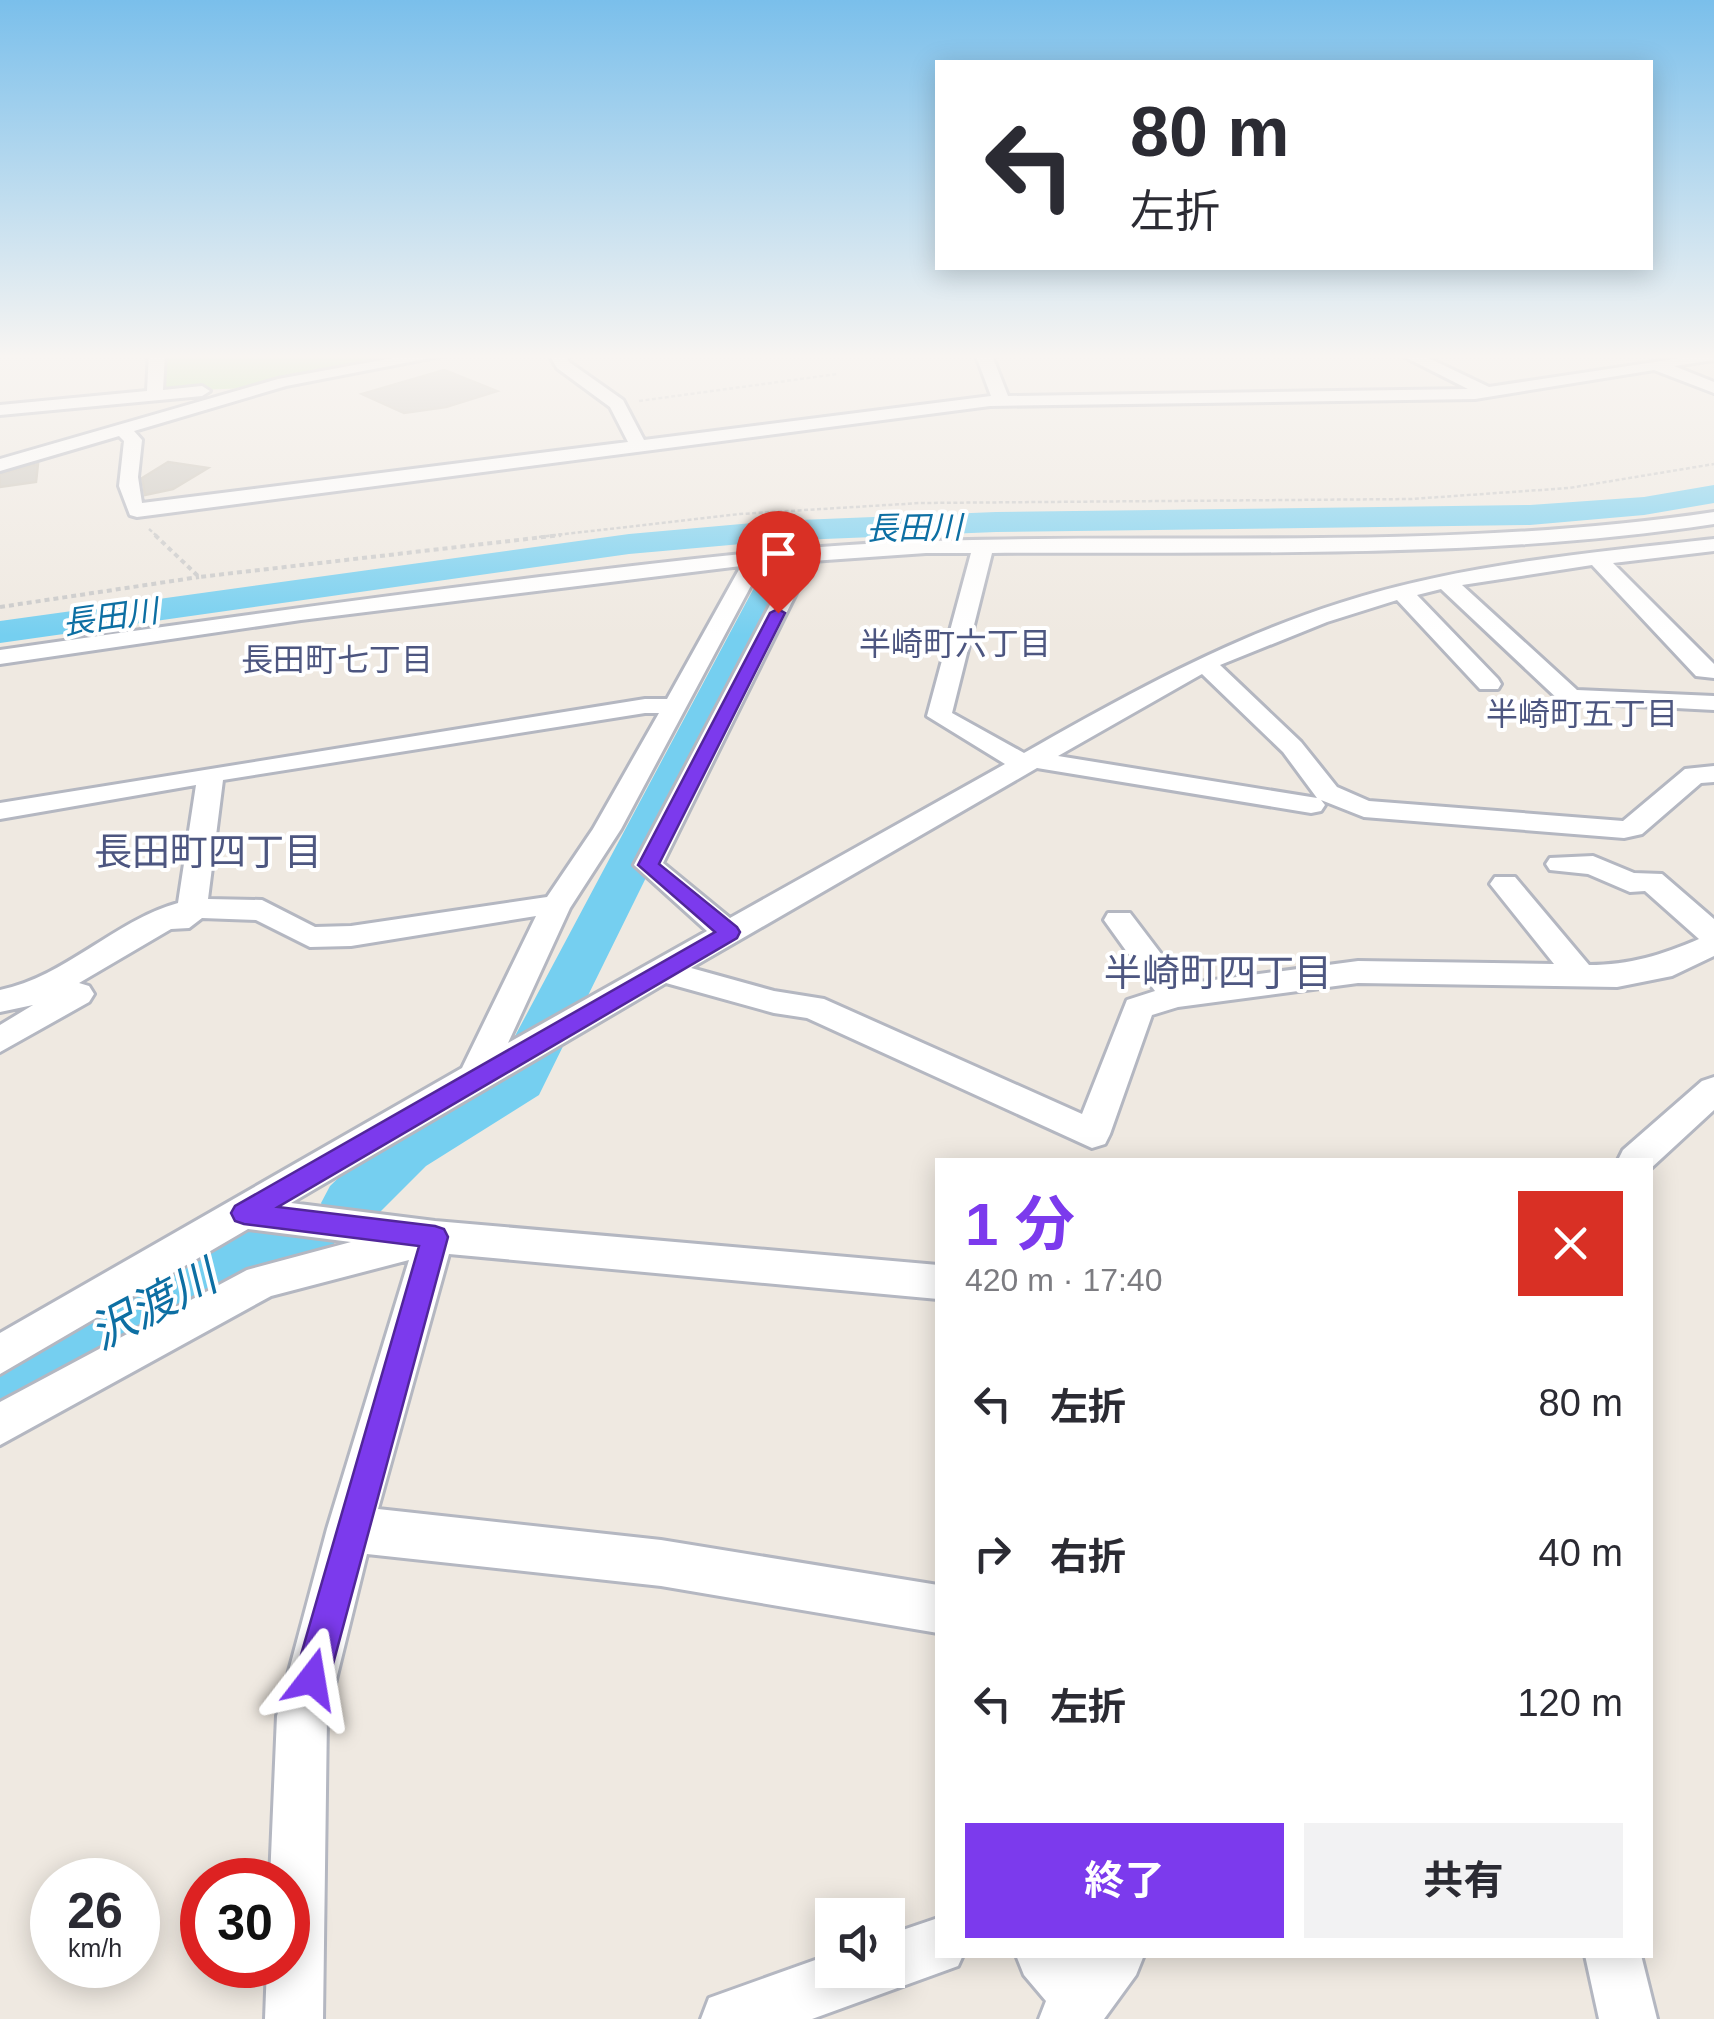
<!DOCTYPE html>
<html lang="ja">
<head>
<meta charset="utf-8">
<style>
	:root { --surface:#fff; --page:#f2f2f3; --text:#2b2b33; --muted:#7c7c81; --accent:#7c3aed }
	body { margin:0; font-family:Arial,"Noto Sans JP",sans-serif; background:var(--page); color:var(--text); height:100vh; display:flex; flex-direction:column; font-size:38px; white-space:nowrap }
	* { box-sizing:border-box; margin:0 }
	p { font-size:32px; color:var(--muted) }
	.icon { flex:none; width:55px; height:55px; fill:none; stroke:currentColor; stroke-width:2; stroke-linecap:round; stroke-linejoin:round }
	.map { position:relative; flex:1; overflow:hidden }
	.side { position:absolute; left:935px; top:1158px; width:718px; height:800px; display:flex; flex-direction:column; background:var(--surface); border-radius:0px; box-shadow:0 5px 25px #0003 }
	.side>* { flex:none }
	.hud { position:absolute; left:935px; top:60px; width:718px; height:210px; border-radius:0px; box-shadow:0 5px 25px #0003; background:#fff; color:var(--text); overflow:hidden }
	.buttons { position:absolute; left:815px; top:1898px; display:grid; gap:20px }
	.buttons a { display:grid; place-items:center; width:90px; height:90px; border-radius:0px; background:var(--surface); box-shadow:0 5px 25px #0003; font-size:50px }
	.speed { position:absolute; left:30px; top:1858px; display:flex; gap:20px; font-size:50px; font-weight:700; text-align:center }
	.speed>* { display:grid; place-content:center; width:130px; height:130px; border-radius:50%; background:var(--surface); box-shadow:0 5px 25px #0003; line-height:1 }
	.speed small { font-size:25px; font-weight:400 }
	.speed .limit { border:15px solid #d22; background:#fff; color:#111 }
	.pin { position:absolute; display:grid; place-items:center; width:85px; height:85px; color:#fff; margin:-102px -42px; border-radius:50% 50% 50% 0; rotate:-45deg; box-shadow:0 0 10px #0007 }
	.pin .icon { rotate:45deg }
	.me { position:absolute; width:110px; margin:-55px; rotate:14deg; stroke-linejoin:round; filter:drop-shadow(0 0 8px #0008) }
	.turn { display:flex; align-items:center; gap:35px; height:210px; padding:0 30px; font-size:45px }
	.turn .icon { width:130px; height:130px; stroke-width:2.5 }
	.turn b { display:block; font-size:70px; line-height:85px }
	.round { display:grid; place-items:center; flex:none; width:105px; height:105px; border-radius:0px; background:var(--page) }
	.headline { display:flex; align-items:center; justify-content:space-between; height:170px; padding:0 30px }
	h1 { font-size:60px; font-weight:700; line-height:75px; color:var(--accent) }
	.button { display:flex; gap:20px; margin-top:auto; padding:20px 30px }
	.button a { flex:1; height:115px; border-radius:0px; background:var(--accent); color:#fff; font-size:40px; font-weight:700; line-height:115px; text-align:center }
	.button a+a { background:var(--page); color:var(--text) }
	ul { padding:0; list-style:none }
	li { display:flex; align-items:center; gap:30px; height:150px; padding:0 30px }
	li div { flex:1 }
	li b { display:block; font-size:38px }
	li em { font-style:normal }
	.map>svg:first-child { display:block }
	.green { fill:#b6e59e }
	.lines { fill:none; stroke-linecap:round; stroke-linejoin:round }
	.river { fill:#75cff0; fill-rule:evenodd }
	.building { fill:#cbc7bf; stroke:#cbc5ba; stroke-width:2.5 }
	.minor-casing { stroke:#b4b7c1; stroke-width:6 }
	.path-far1 { stroke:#c9c9c9; stroke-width:2.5; stroke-dasharray:4 2.5; stroke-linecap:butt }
	.path { stroke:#c9c9c9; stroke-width:4; stroke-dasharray:5 4; stroke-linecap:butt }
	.minor { fill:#fff; fill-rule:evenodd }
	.route { fill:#7c3aed; stroke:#51269a; stroke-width:2.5 }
	.labels { text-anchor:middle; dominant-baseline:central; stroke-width:8; stroke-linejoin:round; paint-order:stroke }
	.far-water-label { font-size:32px; font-style:italic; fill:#0d6fa3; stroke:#fff }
	.far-neighbourhood-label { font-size:32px; fill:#4d5680; stroke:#fff }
	.neighbourhood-label { font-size:38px; fill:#4d5680; stroke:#fff }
	.near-water-label { font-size:45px; font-style:italic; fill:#0d6fa3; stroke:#fff }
</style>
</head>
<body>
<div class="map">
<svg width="1714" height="2019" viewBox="0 0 1714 2019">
	<rect width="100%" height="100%" fill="#efe9e1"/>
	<path class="green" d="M168,353H402L404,356L288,377L249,388L172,391L165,390Z"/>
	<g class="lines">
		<path class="river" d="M1714,485V503L1644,515L1530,525L996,532L775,541L629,554L0,643V621L629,534L775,521L996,512L1530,505L1644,497Z
			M780,552L792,555L798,569L539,1095L426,1166L372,1220L351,1228L337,1223L341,1230L332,1248L215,1298L24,1412L0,1421V1354L169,1260L310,1204L324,1209L321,1203L330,1186L384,1134L499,1066L764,569L763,562L768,555Z"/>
	</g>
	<path class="building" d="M444,370L497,391L446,407L404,413L362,394Z
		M168,462L208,468L173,489L145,495L142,478Z
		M38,464L36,482L0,487V474Z"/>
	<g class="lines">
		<defs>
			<path id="minor" d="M149,353H165L163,390L202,386L210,391L202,396L0,415V405L147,391Z
				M420,353H456L286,386L134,431L142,440L138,477L142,503L628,442L610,407L557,368L548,353H564L569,362L623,400L644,440L991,396L975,353H991L1008,396L1468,389L1397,353H1418L1489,387L1714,353V360L1674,366L1714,382V393L1654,370L1475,399L990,406L137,517L130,515L119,486L124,441L119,436L0,471V459L278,379Z
				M1714,512V524C1476,560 1232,551 992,553L952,713L1024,753C1126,695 1227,639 1340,603C1461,564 1589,553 1714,539V551L1613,563L1714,664V678L1696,676L1592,565L1462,585L1577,690L1714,696V710L1561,702L1441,589L1417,595L1498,679L1501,684L1498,689H1480L1397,600L1327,622L1220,665L1301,742L1337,787L1369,801L1623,821L1685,769L1714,766V782L1701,783L1642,834L1624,838L1364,817L1321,800L1325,805L1321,811L1311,813L1037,768L691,968L774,991L824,999L1082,1114L1127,1000L1155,991L1104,920L1108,913H1130L1184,984L1358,961L1554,964L1490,884L1495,877H1515L1589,965C1630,965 1662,955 1699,939L1645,891L1630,892L1588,874L1550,870L1546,864L1550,858L1593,856L1634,873L1662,874L1714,919V956L1672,976L1617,987L1358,983L1178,1007L1152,1015L1110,1134L1105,1144L1092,1148L807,1018L774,1013L666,983L291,1203L435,1221L938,1265V1299L449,1254L378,1509L661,1540L938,1585V1633L661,1586L367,1554L327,1716L323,2019H265L267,1965H288V1880H270L277,1716L327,1529L409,1260L271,1296L0,1445V1402L247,1270L351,1242L248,1229L0,1374V1333L462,1068L536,916L351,946L310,947L256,920L202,918L189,928L171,929L79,983L89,986L94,994L89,1002L0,1052V1025L33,1005L0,1012V990C65,977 114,921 178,903L196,785L0,819V803L645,699H667L741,566L301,620L0,664V650C180,624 360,599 540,577C669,562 798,545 928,541C1190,533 1453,551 1714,512ZM926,553H971L927,716L1005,764L730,918L663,863L812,561ZM792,563L634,865L707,931L508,1043L570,908L621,829L762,565ZM1202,674L1283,752L1317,798L1058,756ZM645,713H659L593,829L547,897L351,926L315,927L262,900L208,899L223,780Z
				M1714,1077V1110L1650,1169V1160H1618L1623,1150L1702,1081Z
				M938,1918V1955H963L958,1966L812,2019H701L709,1998L832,1954V1970H888V1935Z
				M1016,1955H1144L1136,1975L1104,2019H1039L1046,2001L1024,1975Z
				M1585,1955H1641L1657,2019H1599Z"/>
		</defs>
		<use href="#minor" class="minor-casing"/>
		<path class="path-far1" d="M639,401L837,374
			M149,529L158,537
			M539,537L740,514L920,503L1411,499L1569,488L1714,464"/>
		<path class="path" d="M155,535L199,577L561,535
			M0,607L199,577"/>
		<use href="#minor" class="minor"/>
	</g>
	<linearGradient id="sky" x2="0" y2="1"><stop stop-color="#7abfeb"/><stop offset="0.56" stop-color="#f8f5f2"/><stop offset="1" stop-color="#f8f5f2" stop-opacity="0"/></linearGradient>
	<rect width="1714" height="636" fill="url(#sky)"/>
	<path class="route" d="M778,609L785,613L659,864L737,927L740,932L737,938L278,1207L435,1226L444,1229L448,1237L329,1679L324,1691L312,1696L299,1691L294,1679L419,1246L244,1224L235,1221L231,1213L235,1206L715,932L638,865L770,613Z"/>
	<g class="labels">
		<g class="far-water-label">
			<text transform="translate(914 528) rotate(-1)">長田川</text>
			<text transform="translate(110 617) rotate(-8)">長田川</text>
		</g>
		<g class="far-neighbourhood-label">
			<text x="955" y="644">半崎町六丁目</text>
			<text x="337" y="660">長田町七丁目</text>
			<text x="1582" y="714">半崎町五丁目</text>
		</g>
		<g class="neighbourhood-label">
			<text x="208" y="852">長田町四丁目</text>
			<text x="1218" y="973">半崎町四丁目</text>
		</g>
		<g class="near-water-label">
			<text transform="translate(153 1305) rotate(-28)">沢渡川</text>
		</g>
	</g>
</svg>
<div class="buttons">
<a><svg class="icon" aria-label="sound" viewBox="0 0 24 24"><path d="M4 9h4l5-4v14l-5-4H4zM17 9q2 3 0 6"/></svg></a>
</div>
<div class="speed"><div>26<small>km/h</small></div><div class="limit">30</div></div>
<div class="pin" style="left:778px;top:613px;background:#d93025"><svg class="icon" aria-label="arrive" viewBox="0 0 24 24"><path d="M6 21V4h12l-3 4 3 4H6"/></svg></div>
<svg class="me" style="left:312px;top:1679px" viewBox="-20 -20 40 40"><path d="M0-17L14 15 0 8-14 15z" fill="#7c3aed" stroke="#fff" stroke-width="4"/></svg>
<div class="hud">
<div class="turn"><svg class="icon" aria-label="left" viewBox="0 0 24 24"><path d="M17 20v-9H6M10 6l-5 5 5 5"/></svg><div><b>80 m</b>左折</div></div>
</div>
<section class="side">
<div class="headline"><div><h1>1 分</h1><p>420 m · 17:40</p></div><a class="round" style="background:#d93025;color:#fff"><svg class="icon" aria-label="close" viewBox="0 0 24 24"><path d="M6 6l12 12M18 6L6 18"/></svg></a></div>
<ul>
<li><svg class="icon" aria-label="left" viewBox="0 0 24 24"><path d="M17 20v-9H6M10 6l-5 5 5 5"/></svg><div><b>左折</b></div><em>80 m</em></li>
<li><svg class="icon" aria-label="right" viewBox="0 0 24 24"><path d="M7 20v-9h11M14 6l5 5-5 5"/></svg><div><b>右折</b></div><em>40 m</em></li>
<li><svg class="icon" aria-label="left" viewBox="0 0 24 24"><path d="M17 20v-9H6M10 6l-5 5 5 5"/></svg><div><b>左折</b></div><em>120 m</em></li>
</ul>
<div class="button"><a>終了</a><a>共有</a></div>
</section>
</div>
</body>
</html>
